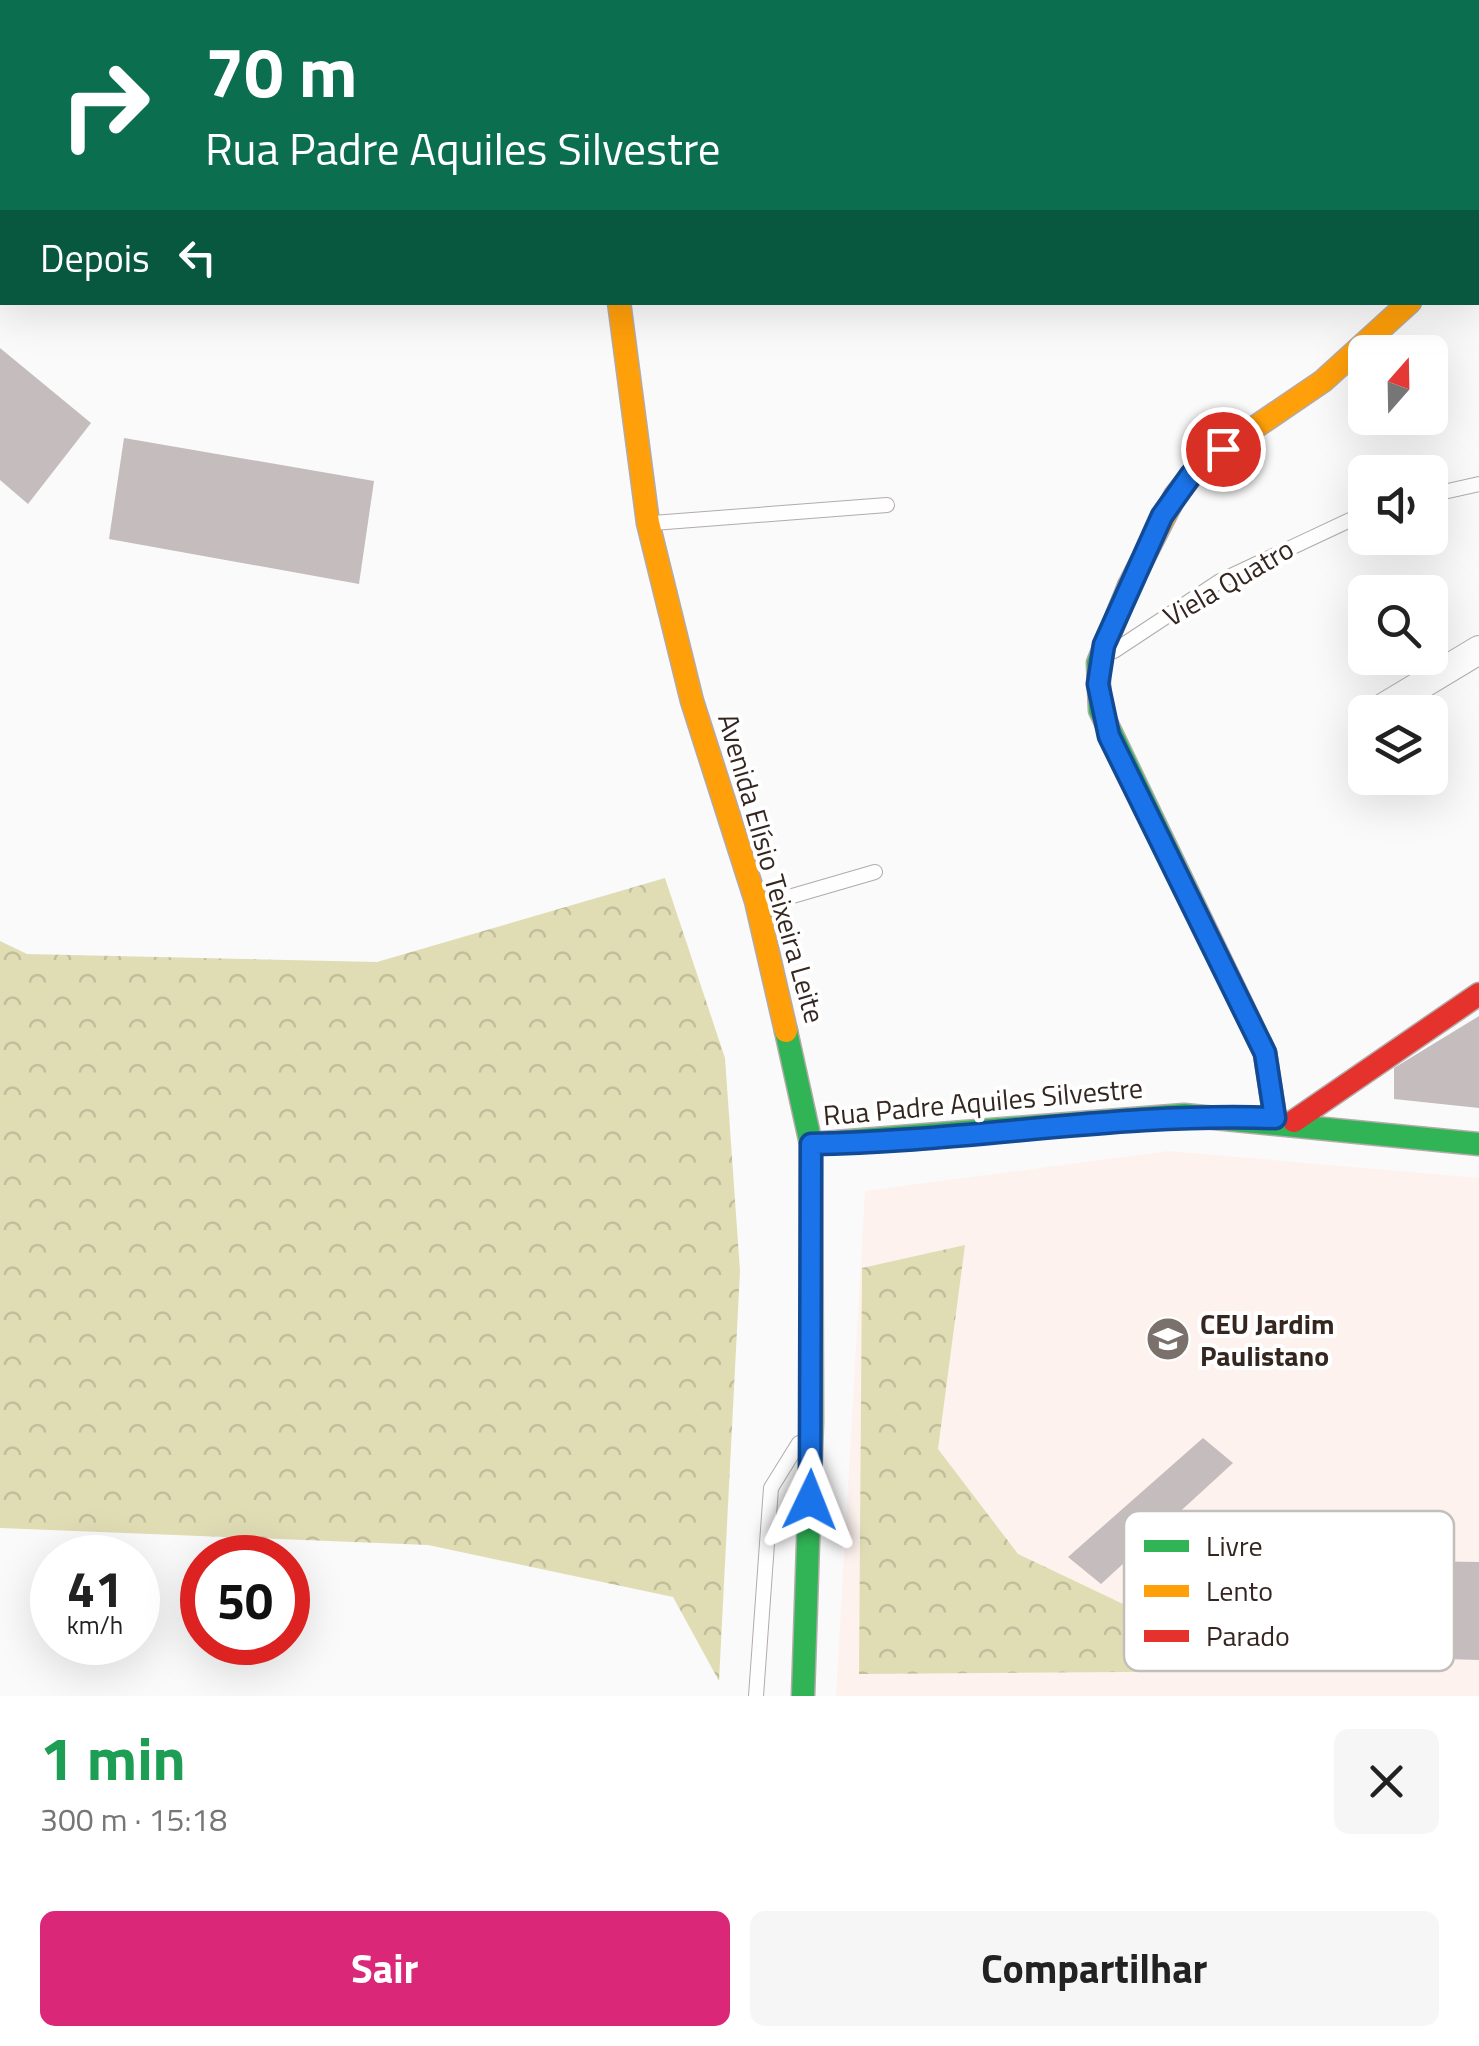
<!DOCTYPE html>
<html lang="pt">
<head>
<meta charset="utf-8">
<style>
	:root { --surface:#fff; --page:#f6f6f6; --text:#222; --muted:#767676; --accent:#db2777 }
	body { margin:0; font-family:"Titillium Web",sans-serif; background:var(--page); color:var(--text); height:100vh; display:flex; flex-direction:column; font-size:38px; white-space:nowrap }
	* { box-sizing:border-box; margin:0 }
	p { font-size:32px; color:var(--muted) }
	.icon { flex:none; width:55px; height:55px; fill:none; stroke:currentColor; stroke-width:2; stroke-linecap:round; stroke-linejoin:round }
	.map { position:relative; height:1696px; overflow:hidden }
	.sheet { display:flex; flex-direction:column; background:var(--surface); flex:1 }
	.sheet>* { flex:none }
	.guide { position:absolute; left:0px; top:0px; width:1480px; height:305px; box-shadow:0 10px 40px #0002; background:#0b6e4f; color:#fff; overflow:hidden }
	.needle { width:65px; rotate:20deg }
	.controls { position:absolute; left:1348px; top:335px; display:grid; gap:20px }
	.controls a { display:grid; place-items:center; width:100px; height:100px; border-radius:15px; background:var(--surface); box-shadow:0 10px 40px #0002; font-size:50px }
	.speed { position:absolute; left:30px; top:1535px; display:flex; gap:20px; font-size:50px; font-weight:700; text-align:center }
	.speed>* { display:grid; place-content:center; width:130px; height:130px; border-radius:50%; background:var(--surface); box-shadow:0 10px 40px #0002; line-height:1 }
	.speed small { font-size:25px; font-weight:400 }
	.speed .limit { border:15px solid #d22; background:#fff; color:#111 }
	.pin { position:absolute; display:grid; place-items:center; width:85px; height:85px; color:#fff; margin:-42px; border:5px solid #fff; border-radius:50%; box-shadow:0 2px 10px #0007 }
	.me { position:absolute; width:110px; margin:-55px; rotate:2deg; stroke-linejoin:round; filter:drop-shadow(0 0 8px #0008) }
	.turn { display:flex; align-items:center; gap:35px; height:210px; padding:0 40px; font-size:45px }
	.turn .icon { width:130px; height:130px; stroke-width:2.5 }
	.turn b { display:block; font-size:70px; line-height:85px }
	.then { display:flex; align-items:center; height:95px; padding:0 40px; background:#0003; gap:20px; font-size:38px }
	.round { display:grid; place-items:center; flex:none; width:105px; height:105px; border-radius:15px; background:var(--page) }
	.summary { display:flex; align-items:center; justify-content:space-between; height:170px; padding:0 40px }
	h1 { font-size:60px; font-weight:700; line-height:75px; color:#1e9e55 }
	.button { display:flex; gap:20px; margin-top:auto; padding:20px 40px }
	.button a { flex:1; height:115px; border-radius:15px; background:var(--accent); color:#fff; font-size:40px; font-weight:700; line-height:115px; text-align:center }
	.button a+a { background:var(--page); color:var(--text) }
	.map>svg:first-child { display:block }
	.built { fill:#fdf2ed }
	.forest { fill:url(#forest-crowns) }
	.building { fill:#c4bcbd }
	.lines { fill:none; stroke-linecap:round; stroke-linejoin:round }
	.lane-casing { stroke:#b2aba9; stroke-width:16 }
	.street-casing { stroke:#b2aba9; stroke-width:30 }
	.fast-casing { stroke:#b2aba9; stroke-width:25 }
	.slow-casing { stroke:#b2aba9; stroke-width:25 }
	.jam-casing { stroke:#b2aba9; stroke-width:25 }
	.lane { stroke:#fefefe; stroke-width:14 }
	.street { stroke:#fefefe; stroke-width:28 }
	.fast { stroke:#30b455; stroke-width:22 }
	.slow { stroke:#ff9f0a; stroke-width:22 }
	.jam { stroke:#e5322d; stroke-width:22 }
	.route-casing { stroke:#114b97; stroke-width:25 }
	.route { stroke:#1a73e8; stroke-width:18 }
	.labels { text-anchor:middle; dominant-baseline:central; stroke-width:8; stroke-linejoin:round; paint-order:stroke }
	.street-label { font-size:28px; fill:#352720; stroke:#fff }
	.poi-label { font-size:28px; font-weight:bold; fill:#352720; stroke:#fff; text-anchor:start }
	.key { fill:#fff; stroke:#c2bebc; stroke-width:2.5 }
	.key-label { font-size:28px; fill:#352720 }
</style>
</head>
<body>
<div class="map">
<svg width="1479" height="1696" viewBox="0 0 1479 1696">
	<defs>
		<pattern id="forest-crowns" width="20" height="18" patternUnits="userSpaceOnUse" patternTransform="scale(2.5)"><rect width="20" height="18" fill="#e0ddb5"/><path d="M2 6a3 3 0 1 1 6 0M12 15a3 3 0 1 1 6 0" fill="none" stroke="#c1be9b"/></pattern>
	</defs>
	<rect width="100%" height="100%" fill="#fafafa"/>
	<path class="built" d="M1169,1151L1479,1178V1696H836L865,1191Z"/>
	<path class="forest" d="M665,878L725,1058L740,1271L719,1681L673,1597L428,1545L0,1528V941L27,954L377,962Z
		M965,1245L938,1449L1018,1554L1264,1671L859,1674L862,1268Z"/>
	<path class="building" d="M0,348L91,423L28,504L0,480Z
		M124,438L374,481L359,584L109,539Z
		M1479,1016V1108L1394,1099V1068Z
		M1203,1438L1233,1463L1101,1584L1068,1557Z
		M1416,1561L1479,1562V1660L1414,1658Z"/>
	<g class="lines">
		<defs>
			<path id="lane" d="M1430,495L1479,484
				M653,523L887,505
				M1114,651L1220,581L1365,513
				M757,901L782,899L875,872
				M756,1696L771,1488L799,1443"/>
			<path id="street" d="M458,0L472,2
				M978,0L990,2
				M1478,37L1479,35
				M1478,251L1479,250
				M1376,712L1479,650"/>
			<path id="fast" d="M1129,586L1098,663L1100,710L1265,1053L1275,1118
				M786,1031L811,1144L812,1421L803,1696
				M811,1144L1184,1115L1479,1144"/>
			<path id="slow" d="M625,0V2
				M619,302L648,523L692,701L756,901L786,1031
				M1129,586L1175,496L1201,464L1323,381L1410,302"/>
			<path id="jam" d="M1294,1121L1479,994"/>
		</defs>
		<use href="#lane" class="lane-casing"/>
		<use href="#street" class="street-casing"/>
		<use href="#fast" class="fast-casing"/>
		<use href="#slow" class="slow-casing"/>
		<use href="#jam" class="jam-casing"/>
		<use href="#lane" class="lane"/>
		<use href="#street" class="street"/>
		<use href="#fast" class="fast"/>
		<use href="#slow" class="slow"/>
		<use href="#jam" class="jam"/>
	</g>
	<g class="lines">
		<defs>
			<path id="route" d="M810,1500L811,1144C967,1142 1119,1112 1275,1118L1265,1053L1109,736L1098,684L1104,645L1162,516L1191,475L1223,449"/>
		</defs>
		<use href="#route" class="route-casing"/>
		<use href="#route" class="route"/>
	</g>
	<defs>
		<symbol id="school-disc" viewBox="-11 -11 22 22"><circle r="9.5" fill="#7a716c" stroke="#fff"/><path d="M0-5L7-2L0 1L-7-2ZM-4 1L0 2.5L4 1V4Q0 6-4 4Z" fill="#fff"/></symbol>
	</defs>
	<g fill-rule="evenodd">
		<use href="#school-disc" x="1143" y="1314" width="50" height="50"/>
	</g>
	<g class="labels">
		<g class="street-label">
			<text transform="translate(1228 582) rotate(-30)">Viela Quatro</text>
			<text transform="translate(772 868) rotate(74)">Avenida Elísio Teixeira Leite</text>
			<text transform="translate(983 1101) rotate(-5)">Rua Padre Aquiles Silvestre</text>
		</g>
		<g class="poi-label">
			<text x="1200" y="1323">CEU Jardim<tspan x="1200" dy="32">Paulistano</tspan></text>
		</g>
	</g>
	<rect x="1124" y="1511" width="330" height="160" rx="15" class="key"/>
	<rect x="1144" y="1540" width="45" height="12" fill="#30b455"/>
	<rect x="1144" y="1585" width="45" height="12" fill="#ff9f0a"/>
	<rect x="1144" y="1630" width="45" height="12" fill="#e5322d"/>
	<g class="key-label">
		<text x="1206" y="1556">Livre</text>
		<text x="1206" y="1601">Lento</text>
		<text x="1206" y="1646">Parado</text>
	</g>
</svg>
<div class="controls">
<a><svg class="needle" viewBox="-14 -14 28 28"><path d="M0-13l5 13h-10z" fill="#e53935"/><path d="M0 13l5-13h-10z" fill="#767676"/></svg></a>
<a><svg class="icon" aria-label="sound" viewBox="0 0 24 24"><path d="M4 9h4l5-4v14l-5-4H4zM17 9q2 3 0 6"/></svg></a>
<a><svg class="icon" aria-label="search" viewBox="0 0 24 24"><circle cx="10" cy="10" r="6"/><path d="M15 15l6 6"/></svg></a>
<a><svg class="icon" aria-label="layers" viewBox="0 0 24 24"><path d="M12 4l9 5-9 5-9-5zM3 14l9 5 9-5"/></svg></a>
</div>
<div class="speed"><div>41<small>km/h</small></div><div class="limit">50</div></div>
<div class="pin" style="left:1223px;top:449px;background:#d93025"><svg class="icon" aria-label="arrive" viewBox="0 0 24 24"><path d="M6 21V4h12l-3 4 3 4H6"/></svg></div>
<svg class="me" style="left:810px;top:1500px" viewBox="-20 -20 40 40"><path d="M0-17L14 15 0 8-14 15z" fill="#1a73e8" stroke="#fff" stroke-width="4"/></svg>
<div class="guide">
<div class="turn"><svg class="icon" aria-label="right" viewBox="0 0 24 24"><path d="M7 20v-9h11M14 6l5 5-5 5"/></svg><div><b>70 m</b>Rua Padre Aquiles Silvestre</div></div>
<div class="then">Depois<svg class="icon" aria-label="left" viewBox="0 0 24 24"><path d="M17 20v-9H6M10 6l-5 5 5 5"/></svg></div>
</div>
</div>
<section class="sheet">
<div class="summary"><div><h1>1 min</h1><p>300 m · 15:18</p></div><a class="round"><svg class="icon" aria-label="close" viewBox="0 0 24 24"><path d="M6 6l12 12M18 6L6 18"/></svg></a></div>
<div class="button"><a>Sair</a><a>Compartilhar</a></div>
</section>
</body>
</html>
